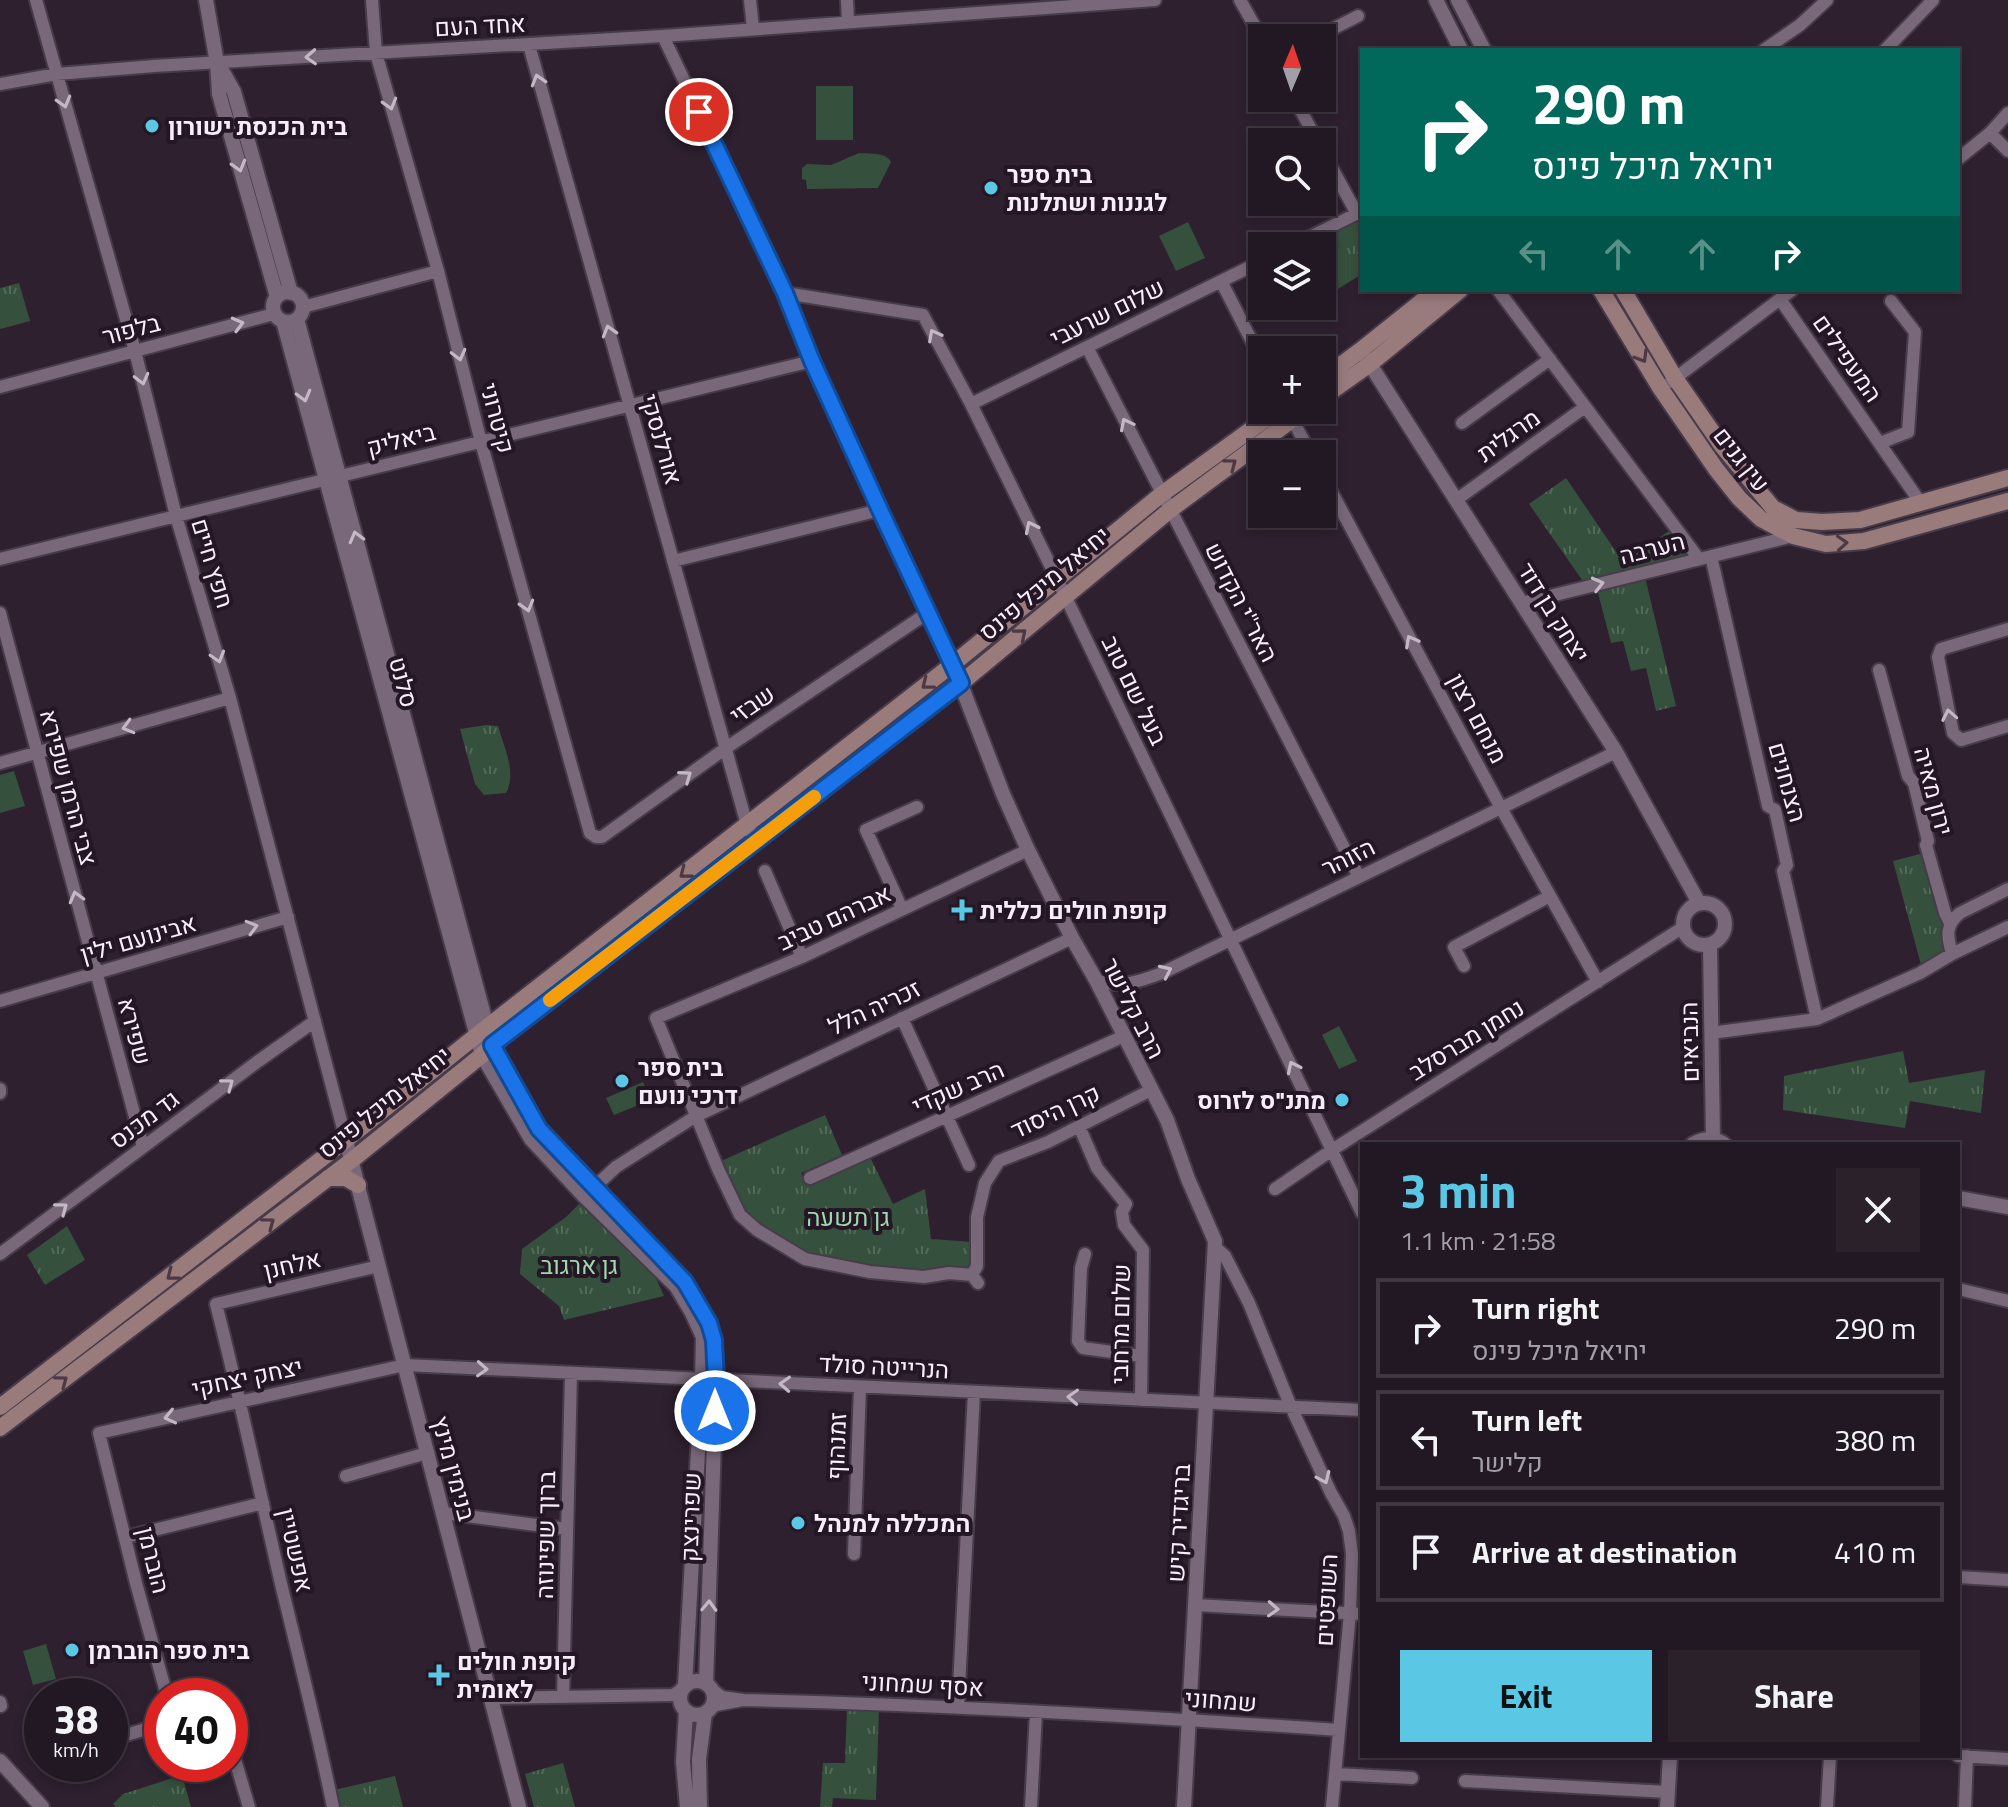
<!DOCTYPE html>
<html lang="en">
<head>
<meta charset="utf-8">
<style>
	:root { --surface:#221823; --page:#2a212b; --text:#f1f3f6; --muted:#a2a0a6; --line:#3f3741; --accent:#5ac8e5 }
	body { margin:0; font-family:"Titillium Web",Heebo,sans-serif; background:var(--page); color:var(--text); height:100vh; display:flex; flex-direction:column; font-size:30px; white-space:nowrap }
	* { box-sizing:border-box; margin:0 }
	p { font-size:26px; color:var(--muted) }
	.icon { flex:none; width:44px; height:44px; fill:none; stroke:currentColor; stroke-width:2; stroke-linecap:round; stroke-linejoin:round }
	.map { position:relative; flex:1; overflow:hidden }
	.panel { position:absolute; left:1360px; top:1142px; width:600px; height:616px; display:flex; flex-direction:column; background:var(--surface); border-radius:0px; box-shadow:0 4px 12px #0003,0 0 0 2px var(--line) }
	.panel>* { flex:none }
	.banner { position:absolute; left:1360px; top:48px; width:600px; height:244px; border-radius:0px; box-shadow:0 4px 12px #0003,0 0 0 2px var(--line); background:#00695c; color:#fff; overflow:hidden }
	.needle { width:52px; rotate:2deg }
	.controls { position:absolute; left:1248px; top:24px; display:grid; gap:16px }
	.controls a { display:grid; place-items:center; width:88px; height:88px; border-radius:0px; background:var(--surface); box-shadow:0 4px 12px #0003,0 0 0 2px var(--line); font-size:40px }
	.speed { position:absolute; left:24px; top:1678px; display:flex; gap:16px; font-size:40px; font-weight:700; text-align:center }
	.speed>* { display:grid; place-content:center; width:104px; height:104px; border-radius:50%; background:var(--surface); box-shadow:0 4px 12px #0003,0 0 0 2px var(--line); line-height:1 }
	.speed small { font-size:20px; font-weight:400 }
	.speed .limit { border:12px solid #d22; background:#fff; color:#111 }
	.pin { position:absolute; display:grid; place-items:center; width:68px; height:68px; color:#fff; margin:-34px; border:4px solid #fff; border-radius:50%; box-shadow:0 2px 8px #0007 }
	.me { position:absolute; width:88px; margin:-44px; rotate:0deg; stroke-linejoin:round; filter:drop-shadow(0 0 6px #0008) }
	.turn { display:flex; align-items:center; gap:28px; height:168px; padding:0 40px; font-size:36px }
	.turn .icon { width:104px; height:104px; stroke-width:2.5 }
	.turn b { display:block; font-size:56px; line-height:68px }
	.lanes { display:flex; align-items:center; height:76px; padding:0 40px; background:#0003; justify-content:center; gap:40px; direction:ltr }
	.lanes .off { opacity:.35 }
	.round { display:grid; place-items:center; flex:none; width:84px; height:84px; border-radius:0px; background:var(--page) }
	.summary { display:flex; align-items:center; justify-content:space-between; height:136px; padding:0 40px }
	h1 { font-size:48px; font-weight:700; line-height:60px; color:var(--accent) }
	.action { display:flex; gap:16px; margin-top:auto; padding:16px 40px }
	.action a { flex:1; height:92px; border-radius:0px; background:var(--accent); color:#111; font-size:32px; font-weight:700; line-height:92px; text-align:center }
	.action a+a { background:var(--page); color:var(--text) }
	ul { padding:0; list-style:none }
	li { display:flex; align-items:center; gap:24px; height:100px; margin:0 16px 12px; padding:0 24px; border:4px solid var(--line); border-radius:0px }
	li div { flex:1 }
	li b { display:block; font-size:30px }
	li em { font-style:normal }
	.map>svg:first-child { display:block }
	.grass { fill:#35503c }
	.park { fill:url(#park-tufts) }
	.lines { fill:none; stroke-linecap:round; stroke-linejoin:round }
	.minor-casing { stroke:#473b49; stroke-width:16 }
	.tertiary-casing { stroke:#473b49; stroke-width:18 }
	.secondary-casing { stroke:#473b49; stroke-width:20 }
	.minor { stroke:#78687a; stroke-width:12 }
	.tertiary { stroke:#78687a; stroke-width:14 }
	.secondary { stroke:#997b7c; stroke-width:16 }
	.oneway { stroke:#c5b8c6 }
	.oneway2 { stroke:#4d3943 }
	.route-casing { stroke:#114b97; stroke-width:20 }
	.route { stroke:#1a73e8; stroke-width:14 }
	.slow { stroke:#f59e0b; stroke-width:14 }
	.poi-dot { fill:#5ac8e5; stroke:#241625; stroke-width:3 }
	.labels { text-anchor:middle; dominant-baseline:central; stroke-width:8; stroke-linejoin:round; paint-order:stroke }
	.street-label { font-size:24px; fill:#f8eef9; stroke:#241625 }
	.poi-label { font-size:24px; font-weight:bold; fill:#f8eef9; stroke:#241625; text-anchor:start }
	.park-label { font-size:24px; fill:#9dd9ac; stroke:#241625 }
</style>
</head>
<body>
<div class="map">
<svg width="2008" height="1807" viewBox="0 0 2008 1807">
	<defs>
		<pattern id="park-tufts" width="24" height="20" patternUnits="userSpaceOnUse" patternTransform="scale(2)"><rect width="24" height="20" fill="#35503c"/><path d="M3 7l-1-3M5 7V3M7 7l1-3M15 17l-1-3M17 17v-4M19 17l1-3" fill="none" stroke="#536a59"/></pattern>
	</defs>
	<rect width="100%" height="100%" fill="#2e202f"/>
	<path class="grass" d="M816,86H853V140H816Z
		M859,153C870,154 886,152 891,162L878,188L807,189L806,180L802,179V168L807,164L831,165Z
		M1188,222L1205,258L1176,271L1159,236Z
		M14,771L25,806L0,813V775Z
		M1339,1026L1357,1061L1339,1069L1322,1035Z
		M643,1082L651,1100L614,1115L606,1098Z
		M46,1644L56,1679L33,1685L23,1651Z"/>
	<path class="park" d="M1362,213V274L1333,292L1322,276V246H1301Z
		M19,283L30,321L0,329V288Z
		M1566,478L1623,562L1675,527L1699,559L1644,573L1676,706L1656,711L1646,668L1631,671L1623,641L1611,643L1596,585L1587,587L1529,504Z
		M486,725L498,726C504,747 517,773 506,793L484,795L475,784L460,729Z
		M1926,845L1952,954L1923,972L1893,861L1920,854Z
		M1903,1051L1909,1083L1985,1070L1981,1113L1910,1101L1905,1128L1783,1110L1784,1076Z
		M825,1115L842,1155L801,1173L806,1185L870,1157L893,1204L925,1189L931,1239L973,1242L971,1270L924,1273L872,1269L806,1255L759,1227L746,1213L721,1161Z
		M581,1202L655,1276L664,1296L564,1320L559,1306L520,1274L522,1249L566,1217Z
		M67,1226L85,1260L45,1285L27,1255Z
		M847,1707L879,1709L876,1800L833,1798L832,1807H820L823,1763H845Z
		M563,1763L575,1807H534L525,1774Z
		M182,1775L191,1807H116L113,1804L123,1794Z
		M395,1776L403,1807H338L334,1790Z"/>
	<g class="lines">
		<defs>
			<path id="minor" d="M36,0L135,351L176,516L230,698L346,1140
				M372,0L376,53L438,271L481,442L590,833L596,837H602L726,748L929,612
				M750,0L753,28
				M847,0L848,22
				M1240,0L1262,39
				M663,36L785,293L812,361L880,510L953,664
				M1315,38L1358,16
				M529,45L747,825L751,833L761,837
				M1764,50L1800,25L1827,0
				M1885,50L1933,0
				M0,84L57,74L154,66L663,36L1155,0
				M1294,98L1318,142
				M1990,133L2008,151
				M1322,150L1357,214
				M1958,159L1990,133L2008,113
				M1292,246L1362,211
				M1221,281L1262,361
				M1498,290L1699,559
				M785,293L923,315L971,404L1057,579L1362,1213
				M1780,299L1920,502
				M303,307L438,271
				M1087,347L1359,877
				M1670,382L1792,290
				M0,387L274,314
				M971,404L1262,261
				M1277,410L1288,414L1292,419L1311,454
				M1462,423L1550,359
				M1880,443L1908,432L1915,332L1891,301
				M1322,474L1501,808L1598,982
				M1456,500L1585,407
				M1711,556L1768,806L1775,810L1787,865L1783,871L1817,1019
				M0,559L812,361
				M673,561L880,510
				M1522,603L1793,536
				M0,613L143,1147
				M2008,629L1941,649L1938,657L1953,733L1961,740L2008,726
				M1879,670L1908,776L1914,783L1928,841L1926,845L1945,913L1950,923
				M0,763L230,698
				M765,871L802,957
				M2008,889L1960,913C1945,925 1947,936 1952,954L2008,927
				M902,909L866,830L917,807
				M1464,966L1454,947L1550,896
				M1096,980C1119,989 1141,981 1162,973L1616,752
				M0,1001L288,917
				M902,1018L969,1165
				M1711,1033L1817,1019L1920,973L1952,954
				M0,1089V1093
				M1079,1126L1097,1168L1126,1204L1122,1212L1124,1225L1143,1250L1141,1400
				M810,1178L1124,1036
				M1275,1189L1332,1150L1682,928
				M588,1193L616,1167L696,1116L1072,938
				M1215,1247L1225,1256L1249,1303L1291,1407L1331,1493L1344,1516L1349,1531L1352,1554L1350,1613L1332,1807
				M0,1254L257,1062L315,1021
				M1085,1254L1081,1268L1078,1341L1083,1348L1141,1356
				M972,1275L977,1266V1217L985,1183L999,1161L1048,1142L1151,1090
				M978,1283L972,1275L949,1273L924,1277L870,1272L805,1259L757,1230L740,1215L718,1169L656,1018L802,957L1028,850
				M1958,1289L2008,1301
				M346,1476L427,1453
				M443,1513L567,1529
				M126,1537L263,1503
				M854,1554L860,1387
				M1958,1577L2008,1580
				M1195,1605L1362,1614
				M167,1696L136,1583L99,1433L405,1365L1362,1410
				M563,1697L571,1374
				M491,1698L673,1695L681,1690
				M743,1700C942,1705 1140,1716 1338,1730
				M0,1702L1,1706
				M958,1707L974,1392
				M710,1709L716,1705L743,1700L722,1697L710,1688
				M110,1740L162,1724
				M230,1743L249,1807
				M1958,1756L2008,1759
				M1335,1774L1412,1778
				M1465,1781L1668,1792
				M333,1807C318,1733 300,1661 282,1588C260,1493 240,1398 216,1304L379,1266
				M1031,1807L1036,1712
				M1827,1807L1830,1756
				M1965,1807L1967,1756"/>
			<path id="tertiary" d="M206,0L217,63L219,94L277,297
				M1436,0L1461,50
				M1458,0L1484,50
				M219,65L234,92L291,293
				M273 307a15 15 0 1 1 30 0a15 15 0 1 1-30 0Z
				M297,319L492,1045L539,1129L685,1282L709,1323L714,1340L716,1381L706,1684
				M283,321L482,1055L531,1139L584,1196L676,1286L692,1313L703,1337L702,1380L685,1685
				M1366,358L1616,752L1699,903
				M953,664L1003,794L1028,850L1072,938L1096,980L1167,1120L1188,1179L1215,1241L1184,1807
				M1683 924a21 21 0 1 1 42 0a21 21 0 1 1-42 0Z
				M1710,945L1713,1139
				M346,1140L519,1807
				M1693,1144C1703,1138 1714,1137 1724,1144
				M1958,1198L2008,1207
				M680 1698a17 17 0 1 1 34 0a17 17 0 1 1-34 0Z
				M686,1711L683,1762L687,1807
				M0,1761L42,1807
				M700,1807L699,1759L705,1713
				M1667,1807L1670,1756"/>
			<path id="secondary" d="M1601,290L1661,389L1716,469L1739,498L1761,519L1793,536L1826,544L1864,541L2008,501
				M1623,290L1675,378L1722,446L1773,508L1796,520L1822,522L1860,520L2008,478
				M1322,379L1361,350L1436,290
				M1322,398L1370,364L1460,290
				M328,1178H346L358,1185
				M0,1407L346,1140L487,1027L953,664L1162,494L1278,410
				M0,1428L352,1160L482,1055L492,1045L961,683L1170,510L1305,410"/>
		</defs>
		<use href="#minor" class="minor-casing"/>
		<use href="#tertiary" class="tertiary-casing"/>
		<use href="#secondary" class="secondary-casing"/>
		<use href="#minor" class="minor"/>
		<use href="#tertiary" class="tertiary"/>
		<use href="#secondary" class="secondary"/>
	</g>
	<defs><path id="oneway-chevron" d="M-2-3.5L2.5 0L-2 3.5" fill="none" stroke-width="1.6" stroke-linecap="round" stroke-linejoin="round" transform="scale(2)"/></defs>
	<g class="oneway">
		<use href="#oneway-chevron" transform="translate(311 57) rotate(177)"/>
		<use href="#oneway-chevron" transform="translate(538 80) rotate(-106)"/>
		<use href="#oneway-chevron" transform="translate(64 102) rotate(74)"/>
		<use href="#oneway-chevron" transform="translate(390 104) rotate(74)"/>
		<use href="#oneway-chevron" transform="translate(239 166) rotate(74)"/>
		<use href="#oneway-chevron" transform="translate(238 324) rotate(-15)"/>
		<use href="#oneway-chevron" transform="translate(609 331) rotate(-106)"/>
		<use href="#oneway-chevron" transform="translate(934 335) rotate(-118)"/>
		<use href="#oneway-chevron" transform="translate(459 355) rotate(76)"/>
		<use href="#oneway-chevron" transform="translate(142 379) rotate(76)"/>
		<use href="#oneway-chevron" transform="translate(304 396) rotate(75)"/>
		<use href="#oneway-chevron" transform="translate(1126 424) rotate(-117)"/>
		<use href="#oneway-chevron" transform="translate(1031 527) rotate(-116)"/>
		<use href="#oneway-chevron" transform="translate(356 537) rotate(-105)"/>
		<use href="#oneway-chevron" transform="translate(1598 584) rotate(-14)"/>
		<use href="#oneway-chevron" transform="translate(527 606) rotate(74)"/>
		<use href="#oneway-chevron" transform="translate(1411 641) rotate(-118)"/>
		<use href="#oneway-chevron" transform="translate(218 657) rotate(73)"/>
		<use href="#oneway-chevron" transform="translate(1949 715) rotate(-101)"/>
		<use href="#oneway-chevron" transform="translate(128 727) rotate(164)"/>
		<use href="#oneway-chevron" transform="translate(686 776) rotate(-36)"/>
		<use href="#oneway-chevron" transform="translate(76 897) rotate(-105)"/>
		<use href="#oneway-chevron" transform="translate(252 927) rotate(-16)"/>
		<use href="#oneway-chevron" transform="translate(1166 971) rotate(-25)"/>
		<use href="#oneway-chevron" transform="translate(1293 1067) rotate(-116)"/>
		<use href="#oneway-chevron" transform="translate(228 1084) rotate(-37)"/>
		<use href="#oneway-chevron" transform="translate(62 1208) rotate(-37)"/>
		<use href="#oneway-chevron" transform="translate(482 1369) rotate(3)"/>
		<use href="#oneway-chevron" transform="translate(785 1384) rotate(-177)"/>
		<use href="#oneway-chevron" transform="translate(1073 1397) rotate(-177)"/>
		<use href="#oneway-chevron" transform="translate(170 1417) rotate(167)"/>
		<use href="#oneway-chevron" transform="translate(1324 1478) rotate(66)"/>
		<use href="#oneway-chevron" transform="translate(709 1606) rotate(-88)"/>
		<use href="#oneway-chevron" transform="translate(1273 1609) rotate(3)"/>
	</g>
	<g class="oneway2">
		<use href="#oneway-chevron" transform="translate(1642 357) rotate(59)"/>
		<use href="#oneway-chevron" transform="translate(1231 464) rotate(-37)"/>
		<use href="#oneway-chevron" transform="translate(1842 543) rotate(-4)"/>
		<use href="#oneway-chevron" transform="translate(1021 634) rotate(-40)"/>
		<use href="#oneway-chevron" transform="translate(927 684) rotate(142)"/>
		<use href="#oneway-chevron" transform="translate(685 873) rotate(142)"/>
		<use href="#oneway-chevron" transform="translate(269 1223) rotate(-37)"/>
		<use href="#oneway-chevron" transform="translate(172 1275) rotate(142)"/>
		<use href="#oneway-chevron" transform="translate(62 1381) rotate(-37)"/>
	</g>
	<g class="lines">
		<defs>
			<path id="route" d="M699,112L785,293L812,361L880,510L961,683L492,1045L539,1129L685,1282L709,1323L714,1340L716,1381L715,1411"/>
		</defs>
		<use href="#route" class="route-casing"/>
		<use href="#route" class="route"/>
		<path class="slow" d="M550,1000L814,797"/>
	</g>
	<g class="poi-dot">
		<circle cx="152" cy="126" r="8"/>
		<circle cx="991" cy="188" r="8"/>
		<path d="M958 898h8v8h8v8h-8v8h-8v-8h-8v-8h8z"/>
		<circle cx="622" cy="1081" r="8"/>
		<circle cx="1342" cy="1100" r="8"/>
		<circle cx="798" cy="1523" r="8"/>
		<circle cx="72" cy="1650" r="8"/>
		<path d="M435 1663h8v8h8v8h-8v8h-8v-8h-8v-8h8z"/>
	</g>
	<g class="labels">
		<g class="street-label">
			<text transform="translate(480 25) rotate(-3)">אחד העם</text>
			<text transform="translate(1107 312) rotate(-26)">שלום שרעבי</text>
			<text transform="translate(131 329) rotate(-15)">בלפור</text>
			<text transform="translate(1848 358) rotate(55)">המעפילים</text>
			<text transform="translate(498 418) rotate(75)">קיטרוני</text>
			<text transform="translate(1508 435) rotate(-36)">מרגלית</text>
			<text transform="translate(401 439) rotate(-14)">ביאליק</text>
			<text transform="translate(662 439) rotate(74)">אורלנסקי</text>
			<text transform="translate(1742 459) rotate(52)">עין גנים</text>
			<text transform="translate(1652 548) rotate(-14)">הערבה</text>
			<text transform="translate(213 563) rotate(73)">חפץ חיים</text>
			<text transform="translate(1044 583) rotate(-40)">יחיאל מיכל פינס</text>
			<text transform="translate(1242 602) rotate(63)">האר"י הקדוש</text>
			<text transform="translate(1554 612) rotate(58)">יצחק בן דוד</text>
			<text transform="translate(404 682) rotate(75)">סלנט</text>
			<text transform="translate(1135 690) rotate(64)">בעל שם טוב</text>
			<text transform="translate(752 704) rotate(-34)">שבזי</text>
			<text transform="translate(1478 718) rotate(62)">מנחם רצון</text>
			<text transform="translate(1788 782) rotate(74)">הצנחנים</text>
			<text transform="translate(69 787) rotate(75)">צבי הרמן שפירא</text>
			<text transform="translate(1934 791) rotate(75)">ירון מאיה</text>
			<text transform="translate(1348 857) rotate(-26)">הזוהר</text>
			<text transform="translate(834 917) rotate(-25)">אברהם טביב</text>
			<text transform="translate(138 938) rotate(-16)">אבינועם ילין</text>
			<text transform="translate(874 1007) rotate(-25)">זכריה הלל</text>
			<text transform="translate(1134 1008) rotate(63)">הרב קלישר</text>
			<text transform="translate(135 1031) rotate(75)">שפירא</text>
			<text transform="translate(1466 1039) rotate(-32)">נחמן מברסלב</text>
			<text transform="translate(1689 1042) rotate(-91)">הנביאים</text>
			<text transform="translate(958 1087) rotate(-24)">הרב שקדי</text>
			<text transform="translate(384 1102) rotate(-39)">יחיאל מיכל פינס</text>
			<text transform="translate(1055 1111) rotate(-25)">קרן היסוד</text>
			<text transform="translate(144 1119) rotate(-37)">גד מכנס</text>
			<text transform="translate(292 1264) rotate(-13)">אלחנן</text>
			<text transform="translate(1120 1324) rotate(-89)">שלום מרחבי</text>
			<text transform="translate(884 1366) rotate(3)">הנרייטה סולד</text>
			<text transform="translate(247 1377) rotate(-12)">יצחק יצחקי</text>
			<text transform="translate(836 1446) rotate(-88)">זמנהוף</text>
			<text transform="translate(454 1468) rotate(75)">בנימין מינץ</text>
			<text transform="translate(690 1517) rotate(-88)">שפרינצק</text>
			<text transform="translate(1178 1523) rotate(-87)">בריגדיר קיש</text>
			<text transform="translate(545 1535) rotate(-89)">ברוך שפינוזה</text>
			<text transform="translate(296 1550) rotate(77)">אפשטיין</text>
			<text transform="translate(154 1560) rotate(76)">הוברמן</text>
			<text transform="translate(1326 1600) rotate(-87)">השופטים</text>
			<text transform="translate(923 1684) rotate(3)">אסף שמחוני</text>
			<text transform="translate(1221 1700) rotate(4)">שמחוני</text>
		</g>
		<g class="poi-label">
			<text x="168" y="126">בית הכנסת ישורון</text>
			<text x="1007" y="174">בית ספר<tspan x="1007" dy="28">לגננות ושתלנות</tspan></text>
			<text x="980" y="910">קופת חולים כללית</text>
			<text x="638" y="1067">בית ספר<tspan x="638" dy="28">דרכי נועם</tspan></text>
			<text x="1326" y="1100" text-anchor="end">מתנ"ס לזרוס</text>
			<text x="814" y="1523">המכללה למנהל</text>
			<text x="88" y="1650">בית ספר הוברמן</text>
			<text x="457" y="1661">קופת חולים<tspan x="457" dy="28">לאומית</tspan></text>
		</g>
		<g class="park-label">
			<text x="848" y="1217">גן תשעה</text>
			<text x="579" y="1265">גן ארגוב</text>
		</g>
	</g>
</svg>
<div class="controls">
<a><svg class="needle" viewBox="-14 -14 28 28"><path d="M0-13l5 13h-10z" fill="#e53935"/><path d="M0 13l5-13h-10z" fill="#a2a0a6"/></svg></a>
<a><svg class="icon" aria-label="search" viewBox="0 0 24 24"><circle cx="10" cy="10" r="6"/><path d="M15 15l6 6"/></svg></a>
<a><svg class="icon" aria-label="layers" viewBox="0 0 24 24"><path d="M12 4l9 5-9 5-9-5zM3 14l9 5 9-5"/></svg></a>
<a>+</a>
<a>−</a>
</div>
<div class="speed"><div>38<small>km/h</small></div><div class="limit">40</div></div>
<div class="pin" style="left:699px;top:112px;background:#d93025"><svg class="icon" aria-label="arrive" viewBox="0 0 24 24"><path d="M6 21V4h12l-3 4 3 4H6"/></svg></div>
<svg class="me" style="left:715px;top:1411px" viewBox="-20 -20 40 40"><circle r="17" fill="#1a73e8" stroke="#fff" stroke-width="3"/><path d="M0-11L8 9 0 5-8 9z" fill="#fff"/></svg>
<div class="banner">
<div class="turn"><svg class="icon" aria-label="right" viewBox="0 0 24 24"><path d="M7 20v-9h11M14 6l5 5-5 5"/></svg><div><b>290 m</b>יחיאל מיכל פינס</div></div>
<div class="lanes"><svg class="icon off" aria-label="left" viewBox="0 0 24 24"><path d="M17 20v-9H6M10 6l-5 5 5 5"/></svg><svg class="icon off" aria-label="ahead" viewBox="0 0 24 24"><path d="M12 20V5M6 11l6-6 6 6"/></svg><svg class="icon off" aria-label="ahead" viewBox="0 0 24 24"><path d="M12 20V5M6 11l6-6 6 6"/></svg><svg class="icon" aria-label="right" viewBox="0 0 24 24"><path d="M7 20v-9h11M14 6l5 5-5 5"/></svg></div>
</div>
<section class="panel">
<div class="summary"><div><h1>3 min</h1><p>1.1 km · 21:58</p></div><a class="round"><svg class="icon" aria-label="close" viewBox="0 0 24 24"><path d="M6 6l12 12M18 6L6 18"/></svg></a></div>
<ul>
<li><svg class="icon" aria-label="right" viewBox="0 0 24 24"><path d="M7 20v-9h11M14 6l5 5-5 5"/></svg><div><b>Turn right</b><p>יחיאל מיכל פינס</p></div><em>290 m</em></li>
<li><svg class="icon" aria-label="left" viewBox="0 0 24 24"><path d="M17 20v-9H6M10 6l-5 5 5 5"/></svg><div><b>Turn left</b><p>קלישר</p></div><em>380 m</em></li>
<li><svg class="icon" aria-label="arrive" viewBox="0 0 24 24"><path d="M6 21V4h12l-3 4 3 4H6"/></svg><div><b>Arrive at destination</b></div><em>410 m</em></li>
</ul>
<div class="action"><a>Exit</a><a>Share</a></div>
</section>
</div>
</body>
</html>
